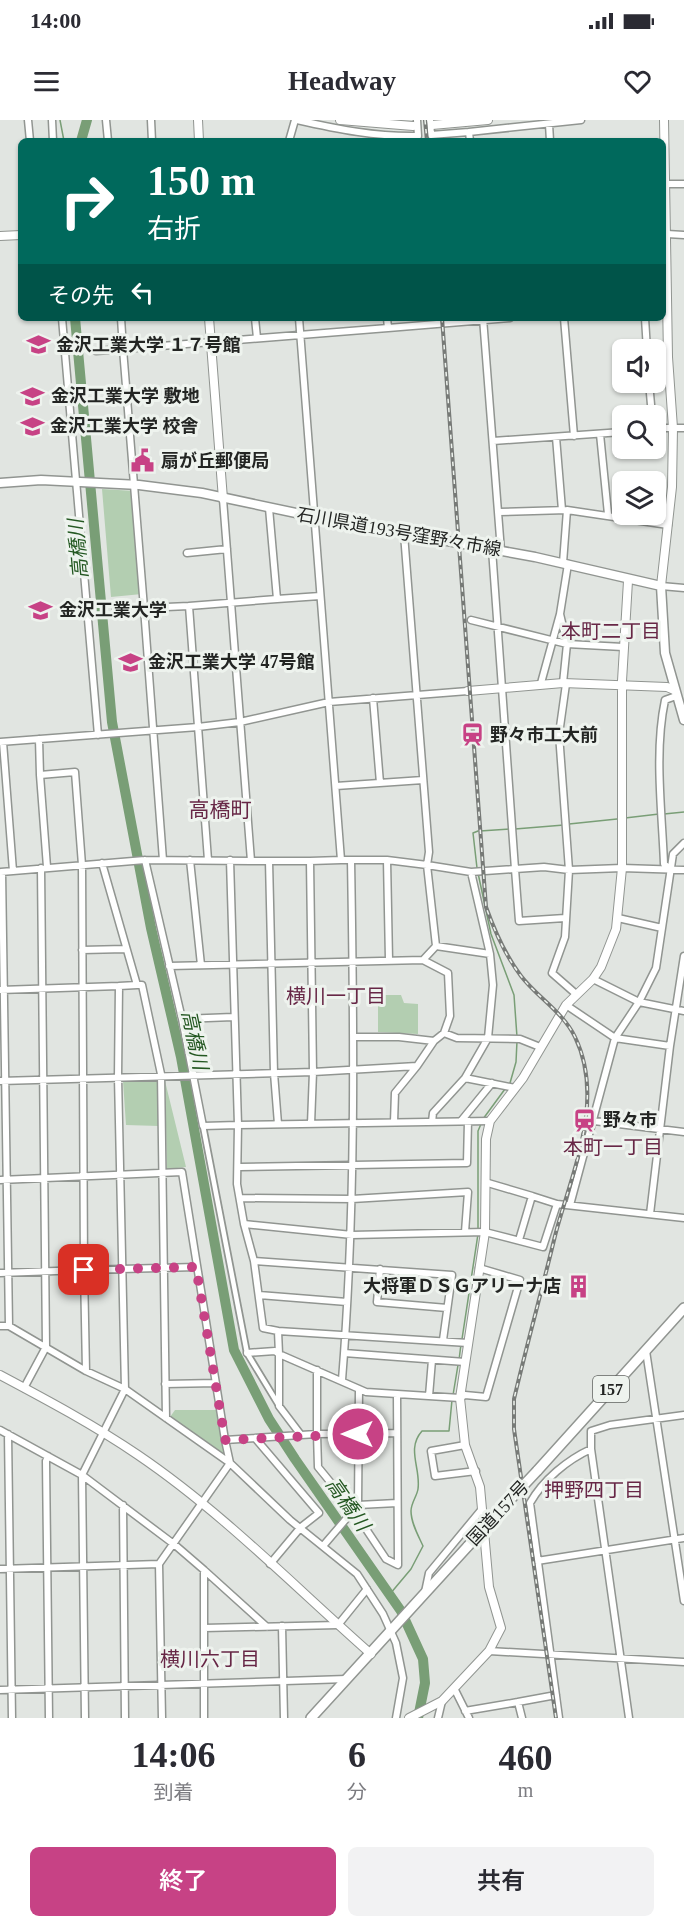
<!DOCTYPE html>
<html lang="ja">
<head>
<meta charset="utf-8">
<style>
	:root { --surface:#fff; --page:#f2f2f3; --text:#2b2b33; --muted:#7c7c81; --accent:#c74285 }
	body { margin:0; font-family:"Times New Roman","Noto Sans JP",serif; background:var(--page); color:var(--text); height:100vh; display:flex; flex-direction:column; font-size:22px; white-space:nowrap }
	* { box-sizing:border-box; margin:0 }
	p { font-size:20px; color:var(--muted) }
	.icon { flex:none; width:33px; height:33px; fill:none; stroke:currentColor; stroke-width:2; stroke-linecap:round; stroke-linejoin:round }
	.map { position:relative; height:1598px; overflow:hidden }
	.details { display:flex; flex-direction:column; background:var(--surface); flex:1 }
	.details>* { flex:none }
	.banner { position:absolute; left:18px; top:18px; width:648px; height:183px; border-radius:9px; box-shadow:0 2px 4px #0004; background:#00695c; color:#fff; overflow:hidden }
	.buttons { position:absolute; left:612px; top:219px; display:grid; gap:12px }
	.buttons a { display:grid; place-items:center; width:54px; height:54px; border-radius:9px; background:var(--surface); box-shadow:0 2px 4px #0004; font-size:30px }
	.pin { position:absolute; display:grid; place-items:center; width:51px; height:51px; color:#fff; margin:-26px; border-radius:12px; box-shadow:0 3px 9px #0006 }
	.me { position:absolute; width:66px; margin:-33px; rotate:270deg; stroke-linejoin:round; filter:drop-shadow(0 0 4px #0008) }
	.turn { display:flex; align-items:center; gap:21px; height:126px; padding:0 30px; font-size:27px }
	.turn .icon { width:78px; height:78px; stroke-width:2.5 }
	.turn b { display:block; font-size:42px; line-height:51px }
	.then { display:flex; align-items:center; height:57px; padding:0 30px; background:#0003; gap:12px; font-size:22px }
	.eta { display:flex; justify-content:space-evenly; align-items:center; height:102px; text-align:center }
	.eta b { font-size:36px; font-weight:600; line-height:42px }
	.action { display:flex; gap:12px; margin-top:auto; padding:12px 30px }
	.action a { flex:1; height:69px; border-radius:9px; background:var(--accent); color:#fff; font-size:24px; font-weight:600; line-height:69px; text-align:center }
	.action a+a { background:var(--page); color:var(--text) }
	.status { display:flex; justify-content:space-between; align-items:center; height:42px; padding:0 30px; background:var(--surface); direction:ltr }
	.status svg { height:16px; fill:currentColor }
	header { display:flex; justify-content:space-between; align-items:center; height:78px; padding:0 30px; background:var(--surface); font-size:27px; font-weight:600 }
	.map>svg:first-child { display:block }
	.green { fill:#b3ceb1 }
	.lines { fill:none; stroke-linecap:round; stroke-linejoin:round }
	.stream { stroke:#799e76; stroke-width:1.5 }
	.river { stroke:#799e76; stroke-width:10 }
	.pedestrian-casing { stroke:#919591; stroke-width:8 }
	.minor-casing { stroke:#919591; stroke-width:9 }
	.tertiary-casing { stroke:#919591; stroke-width:10 }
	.secondary-casing { stroke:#919591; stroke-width:11 }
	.trunk-casing { stroke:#919591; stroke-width:12 }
	.pedestrian { stroke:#fff; stroke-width:4.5 }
	.minor { stroke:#fff; stroke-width:6 }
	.tertiary { stroke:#fff; stroke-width:8 }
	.secondary { stroke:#fff; stroke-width:8 }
	.trunk { stroke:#fff; stroke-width:9 }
	.rail-casing { stroke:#777a77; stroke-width:4 }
	.rail { stroke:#eef3ee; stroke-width:1.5; stroke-dasharray:4.5; stroke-linecap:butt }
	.trunk-bridge-casing { stroke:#919591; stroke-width:12; stroke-linecap:butt }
	.trunk-bridge { stroke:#fff; stroke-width:9 }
	.route { stroke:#c74285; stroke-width:10; stroke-dasharray:0 18 }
	.labels { text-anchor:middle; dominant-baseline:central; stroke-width:6; stroke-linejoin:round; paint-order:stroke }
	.shield { fill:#eef3ee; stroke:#606360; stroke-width:1.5 }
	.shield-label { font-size:16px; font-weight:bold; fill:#232523 }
	.poi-label { font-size:18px; font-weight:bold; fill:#232523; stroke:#eef3ee; text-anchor:start }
	.street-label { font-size:18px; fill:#232523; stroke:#eef3ee }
	.water-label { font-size:20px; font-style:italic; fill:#245822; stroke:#eef3ee }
	.neighbourhood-label { font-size:20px; fill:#672746; stroke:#eef3ee }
	.quarter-label { font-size:21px; fill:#672746; stroke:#eef3ee }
</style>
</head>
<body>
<div class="status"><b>14:00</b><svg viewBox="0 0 49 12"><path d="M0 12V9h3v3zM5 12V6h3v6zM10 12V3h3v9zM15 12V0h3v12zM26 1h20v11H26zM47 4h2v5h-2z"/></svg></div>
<header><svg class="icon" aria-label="menu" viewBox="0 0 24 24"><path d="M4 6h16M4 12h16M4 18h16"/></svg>Headway<svg class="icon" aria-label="heart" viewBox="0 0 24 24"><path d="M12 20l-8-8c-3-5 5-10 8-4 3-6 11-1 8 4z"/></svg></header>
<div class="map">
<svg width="684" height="1598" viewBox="0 0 684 1598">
	<rect width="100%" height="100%" fill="#e1e5e1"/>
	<path class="green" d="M102,369L134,371L142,474L111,477Z
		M378,875H401L404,883L418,884V914L378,912Z
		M158,959L159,1006L126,1005L123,961Z
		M165,961L186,1047L167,1049Z
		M175,1290H216L226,1339L170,1297Z"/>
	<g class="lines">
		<path class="stream" d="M60,0L64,21
			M664,694L684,692
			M625,698L659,694
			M569,704L617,699
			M515,709L564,705
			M480,711L510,709
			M477,748L473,713L478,711
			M478,753L491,814L514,875L517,917
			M510,963L516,942L517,921
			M483,999L505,969
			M478,1109V1011L481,1004
			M462,1219L478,1114
			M459,1240L461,1224
			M453,1275L458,1245
			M390,1474L411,1449L423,1426C418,1415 411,1403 411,1391C411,1383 417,1376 418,1369C421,1348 406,1329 422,1311H449L452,1280"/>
		<path class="river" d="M81,21L87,0
			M75,198L112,602L151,808L181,937L234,1230L269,1299L295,1339L401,1491L423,1539L425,1563L418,1598"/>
		<defs>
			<path id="pedestrian" d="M203,1006L247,1233L278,1284"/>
			<path id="minor" d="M28,0L30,21
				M52,0L53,21
				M106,0L108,21
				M151,0L152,21
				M297,0C337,9 376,17 418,16L417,0
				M430,0L431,15L469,12
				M549,4L550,21
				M289,21L295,0
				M470,21L469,12L581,0
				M663,64H684
				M667,114L684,115
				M62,198L98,615
				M121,198L123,229L388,208L387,198
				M255,198L257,218
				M299,198L341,740H351C354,914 356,1087 342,1260
				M483,198L501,431
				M564,198L574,316
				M645,198L647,230
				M388,208L510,198
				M96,231L123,229L144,488L189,486L208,740
				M649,262L652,296
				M656,308H684
				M600,314L608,394
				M556,317L562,390
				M493,321L622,312
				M269,388L277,479L320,476
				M567,390L668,405
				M499,392L567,390L563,443
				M404,414L429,732L427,745L471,752
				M492,429L515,749L544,747L569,750L622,748L684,750
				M187,433L227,429
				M661,466L684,468
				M189,486L277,479
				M116,490L144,488L163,740
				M471,500L567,524L623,527
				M541,563L560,494
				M563,563L567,524L560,494L568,444
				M566,564L559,614L569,750L565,817L552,853L576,874
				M373,578L380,663
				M39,619L40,655L75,652L82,745L84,1150L196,1147
				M0,622L198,607L240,602L329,582L468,571
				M3,622L13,751
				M40,655L47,747
				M336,666L423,660
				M145,740L182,899L203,1006L238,1005L237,1064L244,1104L254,1141L263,1208L278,1211L279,1234L366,1272L460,1278L465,1275L486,1277L520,1160L479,1148
				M190,740L201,845
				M230,740L238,1005L490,1001
				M341,740L310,741L313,952L417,946L434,921L444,913L450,896L448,853L423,840L436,826L490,834L471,752L515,749L519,801L565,798
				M351,740H387L427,745L436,826
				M387,740L389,840
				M251,741H310
				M269,741L274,953L278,1004
				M102,743L137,865H142L161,954L166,1298
				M669,748L664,744C662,691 654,632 665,580L676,576
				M1,752L145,740L251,741L223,379
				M2,752L9,1206L86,1251L125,1269L230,1343L290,1400L357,1454L383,1494L396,1523L403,1558L396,1598
				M618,798L662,808L673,734L684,723
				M82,830L125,829
				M169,846L423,840
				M593,859L639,882L684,891
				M119,866L137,865
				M0,870L119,866L118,957L125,1269L82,1355L0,1310
				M566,885L615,918L670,926L650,1094
				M182,899L233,897
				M444,913L457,918L520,919L540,927
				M354,917H399L434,921
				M670,926L684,836
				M465,958L515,968
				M0,961L313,952L311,1004
				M461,1001L492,963
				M594,1001L684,1012
				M394,1002L395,973L417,946
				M432,1002L433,993L465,958L488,918L493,865L490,834
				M240,1047L467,1043L468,1001
				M0,1060L182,1052L225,1320L301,1315
				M488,1063L532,1076
				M241,1078L352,1079L468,1072L465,1112
				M570,1085L615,918L639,882L656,848L662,808
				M244,1104L352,1115L485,1112L543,1127L557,1084L684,1098
				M519,1120L532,1076L557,1084
				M254,1141L452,1155L443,1220
				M380,1149L377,1182L447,1188
				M0,1153L84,1150L86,1251
				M259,1175L347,1182
				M0,1206H9
				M278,1211L468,1223
				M646,1231L684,1481
				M247,1233L275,1231L279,1234V1286L301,1315L317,1314L318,1347L354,1391L386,1439L398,1445L397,1274
				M344,1233L465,1242
				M317,1250V1314L396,1313
				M165,1264L216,1263
				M24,1268L46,1227L41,748
				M429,1276L432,1240
				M8,1314L12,1598
				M255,1318L319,1393L301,1407L270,1444
				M465,1325L431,1331L435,1356L476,1351
				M591,1329L629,1598
				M48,1336L46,1341L49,1598
				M82,1355L175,1425L204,1450V1508L338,1505L367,1469
				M82,1355L85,1598
				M123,1385L125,1598
				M358,1385L397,1383
				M323,1426L358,1385L359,1269
				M537,1441L684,1418
				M0,1449L159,1444
				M204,1450L267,1507
				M425,1472L429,1453L482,1389
				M282,1506L284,1598
				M204,1508V1598
				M489,1531L684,1542
				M454,1568L469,1598
				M0,1570L347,1559
				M465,1591L518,1582
				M162,1598L159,1444L230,1343L225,1320
				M438,1598L442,1581
				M522,1598L518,1582L556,1575
				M559,1598L530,1383C543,1360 567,1340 591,1329V1311L610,1305L684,1295"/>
			<path id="tertiary" d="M198,0L199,21
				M340,0L413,6
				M432,5L488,0
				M0,116L21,115
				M209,198L223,379
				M661,466L672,367L673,308L668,237L664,0
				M468,571L563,563L667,567L674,570
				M0,1255C47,1280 94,1305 138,1335C222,1392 295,1467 371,1534
				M409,1598L442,1581L489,1531L501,1508L489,1467L480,1367L465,1325L460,1278L485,1112L486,1019L490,1001L523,958L566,885L593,859L601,847L616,809L622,748V561L628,461"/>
			<path id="secondary" d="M0,363L41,360L139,365L202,373L315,397L535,437L661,466L665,533L684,600"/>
			<path id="trunk" d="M537,1351L684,1188
				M494,1397L507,1383
				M311,1598L468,1426"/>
		</defs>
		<use href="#pedestrian" class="pedestrian-casing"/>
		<use href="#minor" class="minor-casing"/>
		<use href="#tertiary" class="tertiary-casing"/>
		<use href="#secondary" class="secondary-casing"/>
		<use href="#trunk" class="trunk-casing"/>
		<use href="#pedestrian" class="pedestrian"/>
		<use href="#minor" class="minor"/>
		<use href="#tertiary" class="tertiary"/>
		<use href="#secondary" class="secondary"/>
		<use href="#trunk" class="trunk"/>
		<defs>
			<path id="rail" d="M425,0L427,21
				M442,198L486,787C495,812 505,835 521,856C537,877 563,892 575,917C606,981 571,1054 555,1116C542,1170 527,1224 514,1279V1309L556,1598"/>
		</defs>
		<use href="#rail" class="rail-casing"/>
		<use href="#rail" class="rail"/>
		<defs>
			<path id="trunk-bridge" d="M507,1383L537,1351
				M468,1426L494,1397"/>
		</defs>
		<use href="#trunk-bridge" class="trunk-bridge-casing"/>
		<use href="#trunk-bridge" class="trunk-bridge"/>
	</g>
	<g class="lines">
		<path class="route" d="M84,1150L196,1147L225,1320L358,1314"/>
	</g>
	<defs>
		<symbol id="university-bare" viewBox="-9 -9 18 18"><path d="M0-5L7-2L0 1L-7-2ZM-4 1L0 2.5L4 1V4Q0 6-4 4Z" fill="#c74285" stroke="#eef3ee" stroke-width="2.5" paint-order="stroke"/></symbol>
		<symbol id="civic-bare" viewBox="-9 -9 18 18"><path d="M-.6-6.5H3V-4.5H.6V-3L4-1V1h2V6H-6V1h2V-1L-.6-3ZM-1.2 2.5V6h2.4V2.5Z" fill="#c74285" stroke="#eef3ee" stroke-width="2.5" paint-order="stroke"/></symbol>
		<symbol id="station-bare" viewBox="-9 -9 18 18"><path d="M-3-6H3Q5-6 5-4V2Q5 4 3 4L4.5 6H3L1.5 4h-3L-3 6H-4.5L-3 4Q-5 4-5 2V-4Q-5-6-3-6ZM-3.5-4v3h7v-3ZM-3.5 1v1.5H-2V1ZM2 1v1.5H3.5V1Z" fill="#c74285" stroke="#eef3ee" stroke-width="2.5" paint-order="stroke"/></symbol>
		<symbol id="building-bare" viewBox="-9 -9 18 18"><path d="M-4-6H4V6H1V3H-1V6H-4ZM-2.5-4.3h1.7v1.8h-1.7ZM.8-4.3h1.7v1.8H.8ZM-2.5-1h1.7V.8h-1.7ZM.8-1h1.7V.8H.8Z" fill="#c74285" stroke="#eef3ee" stroke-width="2.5" paint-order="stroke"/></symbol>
	</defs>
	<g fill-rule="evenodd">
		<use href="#university-bare" x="22" y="208" width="33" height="33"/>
		<use href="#university-bare" x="16" y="260" width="33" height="33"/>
		<use href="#university-bare" x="16" y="290" width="33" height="33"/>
		<use href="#civic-bare" x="126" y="324" width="33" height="33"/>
		<use href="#university-bare" x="24" y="474" width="33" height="33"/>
		<use href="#university-bare" x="114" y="526" width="33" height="33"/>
		<use href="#station-bare" x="456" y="598" width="33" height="33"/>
		<use href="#station-bare" x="568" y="984" width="33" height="33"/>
		<use href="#building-bare" x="562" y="1150" width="33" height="33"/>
	</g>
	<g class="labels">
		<rect class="shield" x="593" y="1256" width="36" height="26" rx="4.5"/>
		<g class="shield-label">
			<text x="611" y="1269">157</text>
		</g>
		<g class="poi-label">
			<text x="56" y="225">金沢工業大学 １７号館</text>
			<text x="51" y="276">金沢工業大学 敷地</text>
			<text x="50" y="306">金沢工業大学 校舎</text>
			<text x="161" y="341">扇が丘郵便局</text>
			<text x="59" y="490">金沢工業大学</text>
			<text x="148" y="542">金沢工業大学 47号館</text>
			<text x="490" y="615">野々市工大前</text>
			<text x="603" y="1000">野々市</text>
			<text x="561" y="1166" text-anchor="end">大将軍ＤＳＧアリーナ店</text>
		</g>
		<g class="street-label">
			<text transform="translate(399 412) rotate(10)">石川県道193号窪野々市線</text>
			<text transform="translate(498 1393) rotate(-47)">国道157号</text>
		</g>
		<g class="water-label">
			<text transform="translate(78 429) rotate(-95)">高橋川</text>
			<text transform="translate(195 920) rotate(78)">高橋川</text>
			<text transform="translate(348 1384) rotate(55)">高橋川</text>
		</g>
		<g class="neighbourhood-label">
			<text x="611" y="511">本町二丁目</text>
			<text x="336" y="876">横川一丁目</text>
			<text x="613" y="1027">本町一丁目</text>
			<text x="594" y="1370">押野四丁目</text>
			<text x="210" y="1539">横川六丁目</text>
		</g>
		<g class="quarter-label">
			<text x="220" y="690">高橋町</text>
		</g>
	</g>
</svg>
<div class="buttons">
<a><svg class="icon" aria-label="sound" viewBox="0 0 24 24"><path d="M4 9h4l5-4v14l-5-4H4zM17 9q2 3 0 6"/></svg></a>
<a><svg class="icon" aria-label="search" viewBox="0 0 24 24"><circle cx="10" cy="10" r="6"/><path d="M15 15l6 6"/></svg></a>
<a><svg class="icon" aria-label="layers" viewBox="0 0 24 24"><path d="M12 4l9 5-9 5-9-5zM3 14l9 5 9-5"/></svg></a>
</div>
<div class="pin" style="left:84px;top:1150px;background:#d93025"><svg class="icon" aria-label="arrive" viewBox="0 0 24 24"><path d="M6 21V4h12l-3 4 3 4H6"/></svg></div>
<svg class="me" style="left:358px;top:1314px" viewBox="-20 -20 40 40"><circle r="17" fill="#c74285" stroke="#fff" stroke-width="3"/><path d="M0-11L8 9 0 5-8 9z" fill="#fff"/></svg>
<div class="banner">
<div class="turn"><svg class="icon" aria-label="right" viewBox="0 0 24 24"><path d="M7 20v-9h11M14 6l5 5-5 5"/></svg><div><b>150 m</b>右折</div></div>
<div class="then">その先<svg class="icon" aria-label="left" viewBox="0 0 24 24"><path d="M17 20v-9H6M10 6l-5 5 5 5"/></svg></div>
</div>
</div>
<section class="details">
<div class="eta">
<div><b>14:06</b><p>到着</p></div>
<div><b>6</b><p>分</p></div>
<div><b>460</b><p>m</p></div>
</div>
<div class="action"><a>終了</a><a>共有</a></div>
</section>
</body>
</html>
